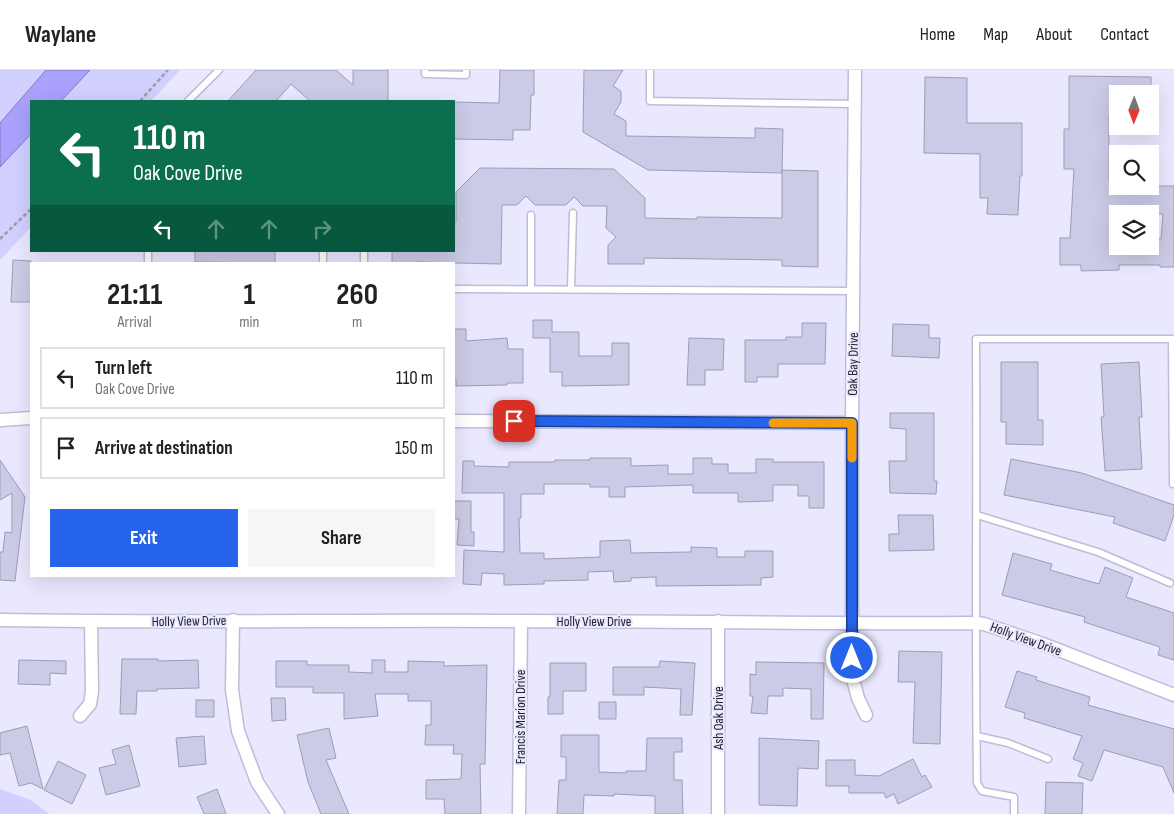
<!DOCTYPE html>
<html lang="en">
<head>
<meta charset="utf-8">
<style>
	:root { --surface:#fff; --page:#f6f6f6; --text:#222; --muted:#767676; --line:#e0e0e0; --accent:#2563eb }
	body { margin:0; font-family:"Sofia Sans Condensed",sans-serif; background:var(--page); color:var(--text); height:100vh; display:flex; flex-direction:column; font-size:19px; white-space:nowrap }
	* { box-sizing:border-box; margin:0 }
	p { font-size:16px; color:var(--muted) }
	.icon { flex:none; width:28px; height:28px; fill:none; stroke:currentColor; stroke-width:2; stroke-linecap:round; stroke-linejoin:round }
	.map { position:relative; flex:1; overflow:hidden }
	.sheet { position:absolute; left:30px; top:192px; width:425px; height:315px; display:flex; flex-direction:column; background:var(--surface); border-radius:0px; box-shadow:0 5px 20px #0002 }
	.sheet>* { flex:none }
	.banner { position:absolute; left:30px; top:30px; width:425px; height:152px; border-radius:0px; box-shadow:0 5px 20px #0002; background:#0b6e4f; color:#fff; overflow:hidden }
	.needle { width:32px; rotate:181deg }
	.controls { position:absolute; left:1109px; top:15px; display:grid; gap:10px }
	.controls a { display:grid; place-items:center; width:50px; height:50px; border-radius:0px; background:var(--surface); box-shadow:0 5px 20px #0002; font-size:25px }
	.pin { position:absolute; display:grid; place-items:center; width:42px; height:42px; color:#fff; margin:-21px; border-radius:10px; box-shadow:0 2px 8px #0006 }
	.me { position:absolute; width:55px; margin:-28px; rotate:0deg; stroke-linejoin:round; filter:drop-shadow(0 0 4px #0008) }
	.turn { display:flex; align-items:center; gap:18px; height:105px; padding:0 20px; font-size:22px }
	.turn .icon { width:65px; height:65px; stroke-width:2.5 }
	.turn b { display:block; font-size:35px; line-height:42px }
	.lanes { display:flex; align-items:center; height:48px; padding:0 20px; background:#0003; justify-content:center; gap:25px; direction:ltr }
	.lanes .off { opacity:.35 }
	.eta { display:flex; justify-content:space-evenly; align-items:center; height:85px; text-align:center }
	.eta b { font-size:30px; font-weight:700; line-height:35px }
	.primary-button { display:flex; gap:10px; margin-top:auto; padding:10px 20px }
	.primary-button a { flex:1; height:58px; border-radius:0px; background:var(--accent); color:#fff; font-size:20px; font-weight:700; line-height:58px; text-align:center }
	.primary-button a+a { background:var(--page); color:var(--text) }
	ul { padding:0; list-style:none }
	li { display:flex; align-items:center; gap:15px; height:62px; margin:0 10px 8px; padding:0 10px; border:2px solid var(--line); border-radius:0px }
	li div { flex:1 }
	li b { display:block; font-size:19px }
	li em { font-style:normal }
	header { display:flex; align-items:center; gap:30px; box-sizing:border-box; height:70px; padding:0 25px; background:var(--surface); border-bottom:1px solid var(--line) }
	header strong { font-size:24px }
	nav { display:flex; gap:28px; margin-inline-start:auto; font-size:18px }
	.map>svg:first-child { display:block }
	.green { fill:#d2d0ff }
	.water { fill:#a9a1fd; stroke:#807bbe }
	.building { fill:#cccbe7; stroke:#9d9cb6; fill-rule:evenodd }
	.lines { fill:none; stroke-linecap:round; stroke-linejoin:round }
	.service-casing { stroke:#bdbdd8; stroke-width:9 }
	.minor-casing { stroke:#bdbdd8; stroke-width:15 }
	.path { stroke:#9d9cae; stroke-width:2.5; stroke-dasharray:4 2.5; stroke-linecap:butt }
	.service { stroke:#fff; stroke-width:6 }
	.minor { stroke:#fff; stroke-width:12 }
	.route-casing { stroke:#184099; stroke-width:12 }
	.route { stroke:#2563eb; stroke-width:9 }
	.slow { stroke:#f59e0b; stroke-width:9 }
	.labels { text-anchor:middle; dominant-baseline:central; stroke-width:4; stroke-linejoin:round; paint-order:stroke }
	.street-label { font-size:14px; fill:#22222c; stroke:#e9e8ff }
</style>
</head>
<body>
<header>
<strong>Waylane</strong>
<nav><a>Home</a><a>Map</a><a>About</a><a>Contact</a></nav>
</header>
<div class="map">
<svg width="1174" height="744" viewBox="0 0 1174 744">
	<rect width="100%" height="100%" fill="#e9e8ff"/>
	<path class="green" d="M0,0H180L151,31H31V157L0,190Z
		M0,719L31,730L49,744H0Z"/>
	<path class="water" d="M46,0H90L61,31H31V64L0,97V53Z"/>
	<path class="building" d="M256,0H336L353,15V0H388V31H310L291,14L276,31H228Z
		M500,0H534V25H531L530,60H513V70L454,69V32L499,33Z
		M584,0H623L613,16L621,21V32L614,44L626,51V66L755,68V58L783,59L782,103L648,100L583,62Z
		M1069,6L1151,7V24H1118V45H1109V110H1118V116H1174V197H1160V195H1119V200L1081,201V195H1060V168H1070L1074,99H1064V59H1069ZM1118,144H1163L1161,169H1150V176H1118Z
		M925,7L967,8V53H1022V106H1020L1018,145L987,144L988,128H980V84L924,83Z
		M480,98L614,99L645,128V148L697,149V147L782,148V100L818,101V197L782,196V190L644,188V194H608V175L616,167L606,158L607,136H583L574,127L566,135H535L526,126L517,135H502L501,194L416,192V194H392V181H454V152H456V122Z
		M195,181H275V193L195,192Z
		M13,190L31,191V232H11Z
		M533,250H552V262H579V286H612V273H629V315L562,316V302H550V268H533Z
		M802,253H826L825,294H778V307H757V312H745V270H786V267H802Z
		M893,254L929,255V268H940L939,288L892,286Z
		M454,259H466V271L507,268L508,279H523V313H507V315L456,316V310H454Z
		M689,268L724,269L723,300H705V315H687Z
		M1001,292H1038V350H1043V375L1006,374V352H1001Z
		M1139,292L1142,347H1139L1142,399L1105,401L1101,347H1104L1101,294Z
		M890,343H934V411H937L936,424L890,423L889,391H906V359L890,358Z
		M590,388H631V396L668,395V404H693V388H712V394H728V403H756V389H773V392H824V438H809V426H798V415H773V431L738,432V423H693V415L625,417V427H609V417H590V414H544V424H521V448H519L520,483H544V489L600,487V471L630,470L631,483L691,482V477L717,478V487H745V481H773V507L761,508V515L656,516V507L631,508V511L614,512L613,501L588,502V510L544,511V514L504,515V504L482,503L481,515L463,514L464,480L504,482V423H462L463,391H474V396L509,397V392H555V390H590Z
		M1011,389L1082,403L1174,435V445L1165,471L1113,453L1115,447L1004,425Z
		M0,390L25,427L15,511L0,510V482H3L5,462L12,463V423L0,430Z
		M454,431H471V462H474V476L457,475L459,449H454Z
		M898,445H933L934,480L889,481V464H899Z
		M1013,483L1052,494L1050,500L1099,514L1105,497L1133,508L1126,527L1174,543V590L1158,585L1160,577L1084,552L1085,547L1002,525Z
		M899,581L942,582L940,674L913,673L915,612H898Z
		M122,589H158V591L198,590L199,618L157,619V621H137L136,644H120Z
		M19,590L66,591V604L50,603V615L18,614Z
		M372,590H385V602H408V591L444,592V596L487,595L485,694H480L481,744H445L444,729H426V710L461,709L462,684H453L454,675H425L426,655H431V631H408V624H375L378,646L344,649V623H313V617H276V591H307V595H349V602L372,603Z
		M660,591L695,593L692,645H680L681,619L644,617V625H613V597H659Z
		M756,592L824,593L823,649H811V619L783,618V626H768L767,644L751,643L753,626H750V604L756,605Z
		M550,593H586V621H563V644H548V627H550Z
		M1017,601L1037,607L1036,610L1090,627L1088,635L1174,659V723L1163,697L1104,680L1092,711L1078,706L1083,693L1073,689L1082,666L1024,648L1025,643L1005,637Z
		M271,628H285L286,650L272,651Z
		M196,630H214V647H196Z
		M599,632H616V649H599Z
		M27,656L43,719L31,713L19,716L10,683L0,685V663Z
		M329,658L336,688L326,690L349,744H321L308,712L297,665Z
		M561,665H599V702L626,703V701H646L647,668H682V682H674V710H682L683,744H655V726L614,724V726L584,725L583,744H557L559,710H566V687H561Z
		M204,666L206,694L179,697L176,668Z
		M759,668L819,671L818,699L798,698L797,736L759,735Z
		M129,675L140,716L106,725L99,698L116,694L112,680Z
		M913,689L922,707L925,705L932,717L898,734L894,724L886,728L884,723H849V716H826V690H855V705L879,706Z
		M58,691L86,705L72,734L44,720Z
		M1046,712L1083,713L1082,744H1045Z
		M217,719L226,744H204L197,727Z"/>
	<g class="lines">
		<defs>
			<path id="service" d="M425,0V4L466,5V0
				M650,0V31L855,34
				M188,31L219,0
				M148,181V194
				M364,181V194
				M323,194V181
				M454,219L854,221
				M531,219V145
				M571,219L573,143
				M1172,269L1173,414
				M977,445L1098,482L1170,513
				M977,666L1008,673L1048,689
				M1014,744V727L982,721L977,713C975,565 977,417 976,269H1174"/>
			<path id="minor" d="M855,0L852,353V606L858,628L866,645
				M0,350L31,348
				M454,351L852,353
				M0,550C173,553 346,550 519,551C671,551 823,554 975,553L984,554L1043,574L1174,625
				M233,550L232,620L238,661L257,712L278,744
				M718,551V744
				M80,646L90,634L92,621L91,552
				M519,744L521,551"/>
		</defs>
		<use href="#service" class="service-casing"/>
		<use href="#minor" class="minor-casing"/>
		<path class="path" d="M140,31L168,0
			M0,169L31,139"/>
		<use href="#service" class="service"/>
		<use href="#minor" class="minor"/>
	</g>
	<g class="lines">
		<defs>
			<path id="route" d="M514,351L852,353V588"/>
		</defs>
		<use href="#route" class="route-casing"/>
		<use href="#route" class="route"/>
		<path class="slow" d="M773,353H852V388"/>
	</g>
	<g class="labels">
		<g class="street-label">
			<text transform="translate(853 294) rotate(-89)">Oak Bay Drive</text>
			<text transform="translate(189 551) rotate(-1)">Holly View Drive</text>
			<text x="594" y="551">Holly View Drive</text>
			<text transform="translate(1026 569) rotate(20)">Holly View Drive</text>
			<text transform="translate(520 647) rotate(-90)">Francis Marion Drive</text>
			<text transform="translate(718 648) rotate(-90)">Ash Oak Drive</text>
		</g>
	</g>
</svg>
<div class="controls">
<a><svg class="needle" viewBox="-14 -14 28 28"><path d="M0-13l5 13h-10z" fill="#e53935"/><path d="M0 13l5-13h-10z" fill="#767676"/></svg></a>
<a><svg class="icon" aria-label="search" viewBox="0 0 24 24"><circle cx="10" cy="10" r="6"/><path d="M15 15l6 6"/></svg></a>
<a><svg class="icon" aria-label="layers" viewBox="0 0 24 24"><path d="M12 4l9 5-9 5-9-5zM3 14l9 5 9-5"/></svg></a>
</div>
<div class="pin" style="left:514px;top:351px;background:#d93025"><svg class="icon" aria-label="arrive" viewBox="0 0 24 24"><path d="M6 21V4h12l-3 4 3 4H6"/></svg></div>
<svg class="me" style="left:852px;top:588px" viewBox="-20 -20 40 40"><circle r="17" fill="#2563eb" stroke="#fff" stroke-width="3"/><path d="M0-11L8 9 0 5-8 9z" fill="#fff"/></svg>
<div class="banner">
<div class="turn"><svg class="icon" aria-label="left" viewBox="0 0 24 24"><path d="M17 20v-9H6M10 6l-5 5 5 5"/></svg><div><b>110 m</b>Oak Cove Drive</div></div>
<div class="lanes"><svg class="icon" aria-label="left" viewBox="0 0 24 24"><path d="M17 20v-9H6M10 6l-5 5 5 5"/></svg><svg class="icon off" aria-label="ahead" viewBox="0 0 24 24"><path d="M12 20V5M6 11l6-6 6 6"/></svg><svg class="icon off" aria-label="ahead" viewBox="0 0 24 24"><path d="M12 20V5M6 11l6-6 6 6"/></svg><svg class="icon off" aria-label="right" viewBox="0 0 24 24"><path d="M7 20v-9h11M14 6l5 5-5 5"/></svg></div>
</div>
<section class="sheet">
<div class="eta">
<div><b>21:11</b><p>Arrival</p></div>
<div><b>1</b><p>min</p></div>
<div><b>260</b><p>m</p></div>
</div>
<ul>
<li><svg class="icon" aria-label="left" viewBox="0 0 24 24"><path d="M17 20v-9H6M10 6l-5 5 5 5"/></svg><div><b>Turn left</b><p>Oak Cove Drive</p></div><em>110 m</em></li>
<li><svg class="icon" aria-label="arrive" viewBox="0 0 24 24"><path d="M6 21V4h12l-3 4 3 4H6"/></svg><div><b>Arrive at destination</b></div><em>150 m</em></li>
</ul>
<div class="primary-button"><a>Exit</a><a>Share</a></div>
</section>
</div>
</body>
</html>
